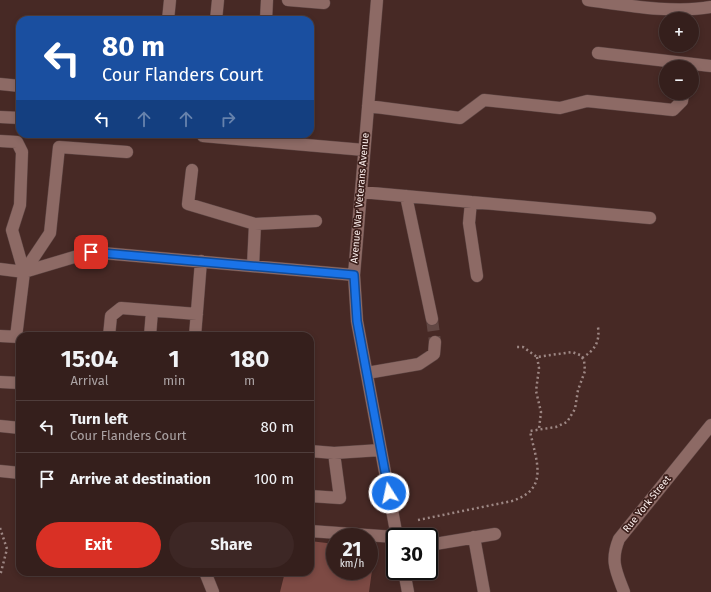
<!DOCTYPE html>
<html lang="en">
<head>
<meta charset="utf-8">
<style>
	:root { --surface:#351f1c; --page:#3d2725; --text:#f1f3f6; --muted:#aaa2a3; --line:#4f3d3b; --accent:#d93025 }
	body { margin:0; font-family:"Fira Sans",sans-serif; background:var(--page); color:var(--text); height:100vh; display:flex; flex-direction:column; font-size:15px; white-space:nowrap }
	* { box-sizing:border-box; margin:0 }
	p { font-size:13px; color:var(--muted) }
	.icon { flex:none; width:22px; height:22px; fill:none; stroke:currentColor; stroke-width:2; stroke-linecap:round; stroke-linejoin:round }
	.map { position:relative; flex:1; overflow:hidden }
	.details { position:absolute; left:16px; top:332px; width:298px; height:244px; display:flex; flex-direction:column; background:var(--surface); border-radius:12px; box-shadow:0 2px 6px #0003,0 0 0 1px var(--line) }
	.details>* { flex:none }
	.banner { position:absolute; left:16px; top:16px; width:298px; height:122px; border-radius:12px; box-shadow:0 2px 6px #0003,0 0 0 1px var(--line); background:#1a4fa0; color:#fff; overflow:hidden }
	.buttons { position:absolute; left:659px; top:12px; display:grid; gap:8px }
	.buttons a { display:grid; place-items:center; width:40px; height:40px; border-radius:50%; background:var(--surface); box-shadow:0 2px 6px #0003,0 0 0 1px var(--line); font-size:20px }
	.speed { position:absolute; left:326px; top:528px; display:flex; gap:8px; font-size:20px; font-weight:700; text-align:center }
	.speed>* { display:grid; place-content:center; width:52px; height:52px; border-radius:50%; background:var(--surface); box-shadow:0 2px 6px #0003,0 0 0 1px var(--line); line-height:1 }
	.speed small { font-size:10px; font-weight:400 }
	.speed .limit { border:2px solid #111; border-radius:6px; background:#fff; color:#111 }
	.pin { position:absolute; display:grid; place-items:center; width:34px; height:34px; color:#fff; margin:-17px; border-radius:8px; box-shadow:0 2px 6px #0006 }
	.me { position:absolute; width:44px; margin:-22px; rotate:350deg; stroke-linejoin:round; filter:drop-shadow(0 0 3px #0008) }
	.turn { display:flex; align-items:center; gap:14px; height:84px; padding:0 20px; font-size:18px }
	.turn .icon { width:52px; height:52px; stroke-width:2.5 }
	.turn b { display:block; font-size:28px; line-height:34px }
	.lanes { display:flex; align-items:center; height:38px; padding:0 20px; background:#0003; justify-content:center; gap:20px; direction:ltr }
	.lanes .off { opacity:.35 }
	.eta { display:flex; justify-content:space-evenly; align-items:center; height:68px; text-align:center }
	.eta b { font-size:24px; font-weight:700; line-height:28px }
	.cta { display:flex; gap:8px; margin-top:auto; padding:8px 20px }
	.cta a { flex:1; height:46px; border-radius:24px; background:var(--accent); color:#fff; font-size:16px; font-weight:700; line-height:46px; text-align:center }
	.cta a+a { background:var(--page); color:var(--text) }
	ul { padding:0; list-style:none }
	li { display:flex; align-items:center; gap:12px; height:52px; padding:0 20px; border-top:1px solid var(--line) }
	li div { flex:1 }
	li b { display:block; font-size:15px }
	li em { font-style:normal }
	.map>svg:first-child { display:block }
	.green { fill:#7d4a44 }
	.lines { fill:none; stroke-linecap:round; stroke-linejoin:round }
	.minor-tunnel { stroke:#624743; stroke-width:12; stroke-dasharray:12 6; stroke-linecap:butt }
	.minor-casing { stroke:#5e4644; stroke-width:13 }
	.path { stroke:#9d8784; stroke-width:2.5; stroke-dasharray:2 3; stroke-linecap:butt }
	.minor { stroke:#8d6a65; stroke-width:12 }
	.route-casing { stroke:#114b97; stroke-width:10 }
	.route { stroke:#1a73e8; stroke-width:7 }
	.labels { text-anchor:middle; dominant-baseline:central; stroke-width:3.5; stroke-linejoin:round; paint-order:stroke }
	.street-label { font-size:10px; fill:#fdf0ee; stroke:#3c1f1b }
</style>
</head>
<body>
<div class="map">
<svg width="711" height="592" viewBox="0 0 711 592">
	<rect width="100%" height="100%" fill="#472925"/>
	<path class="green" d="M310,541L335,544V571H369V548L375,549L369,592H280L285,572H310Z"/>
	<g class="lines">
		<path class="minor-tunnel" d="M432,319L435,342"/>
		<defs>
			<path id="minor" d="M288,0L324,3
				M377,0L354,275L357,321L397,537
				M588,0C625,5 674,14 711,7
				M168,20L170,0
				M216,20L218,0
				M266,20L267,0
				M598,53L711,66
				M0,84L20,86
				M368,106L460,118L484,100L560,108L587,101L673,110L682,101L683,93
				M0,117L20,118
				M203,134V136L364,150
				M0,141L17,142L22,152L20,205L12,230L24,272L16,337
				M192,170L188,204L255,224L316,221
				M361,192L650,218
				M406,196L432,319
				M471,202L469,223L477,276
				M253,266L255,224
				M0,269L24,272L91,252L354,275
				M24,272L50,233L59,147L127,152
				M0,336L20,337
				M109,336L111,316L121,308L197,314
				M150,336L152,311
				M195,336L201,261
				M367,373L419,364L434,354L435,342
				M0,382L20,383
				M0,426L20,428
				M310,451L334,453L381,450
				M0,471L20,473
				M310,496L340,498L334,453
				M310,531L395,537
				M474,537L484,592
				M429,545L495,534
				M404,571L408,592
				M205,572L213,592
				M624,592C616,571 610,561 619,539L711,425"/>
		</defs>
		<use href="#minor" class="minor-casing"/>
		<path class="path" d="M537,357L539,368L536,391L541,412L539,429
			M582,358C595,350 600,342 598,327
			M418,520L512,501C550,489 536,461 530,431L556,427L567,422L575,409L578,390L585,371L584,360L580,355L572,352L537,357L523,347H516
			M0,528L7,549L0,576"/>
		<use href="#minor" class="minor"/>
	</g>
	<g class="lines">
		<defs>
			<path id="route" d="M91,252L354,275L357,321L389,493"/>
		</defs>
		<use href="#route" class="route-casing"/>
		<use href="#route" class="route"/>
	</g>
	<g class="labels">
		<g class="street-label">
			<text transform="translate(360 198) rotate(-85)">Avenue War Veterans Avenue</text>
			<text transform="translate(647 504) rotate(-51)">Rue York Street</text>
		</g>
	</g>
</svg>
<div class="buttons">
<a>+</a>
<a>−</a>
</div>
<div class="speed"><div>21<small>km/h</small></div><div class="limit">30</div></div>
<div class="pin" style="left:91px;top:252px;background:#d93025"><svg class="icon" aria-label="arrive" viewBox="0 0 24 24"><path d="M6 21V4h12l-3 4 3 4H6"/></svg></div>
<svg class="me" style="left:389px;top:493px" viewBox="-20 -20 40 40"><circle r="17" fill="#1a73e8" stroke="#fff" stroke-width="3"/><path d="M0-11L8 9 0 5-8 9z" fill="#fff"/></svg>
<div class="banner">
<div class="turn"><svg class="icon" aria-label="left" viewBox="0 0 24 24"><path d="M17 20v-9H6M10 6l-5 5 5 5"/></svg><div><b>80 m</b>Cour Flanders Court</div></div>
<div class="lanes"><svg class="icon" aria-label="left" viewBox="0 0 24 24"><path d="M17 20v-9H6M10 6l-5 5 5 5"/></svg><svg class="icon off" aria-label="ahead" viewBox="0 0 24 24"><path d="M12 20V5M6 11l6-6 6 6"/></svg><svg class="icon off" aria-label="ahead" viewBox="0 0 24 24"><path d="M12 20V5M6 11l6-6 6 6"/></svg><svg class="icon off" aria-label="right" viewBox="0 0 24 24"><path d="M7 20v-9h11M14 6l5 5-5 5"/></svg></div>
</div>
<section class="details">
<div class="eta">
<div><b>15:04</b><p>Arrival</p></div>
<div><b>1</b><p>min</p></div>
<div><b>180</b><p>m</p></div>
</div>
<ul>
<li><svg class="icon" aria-label="left" viewBox="0 0 24 24"><path d="M17 20v-9H6M10 6l-5 5 5 5"/></svg><div><b>Turn left</b><p>Cour Flanders Court</p></div><em>80 m</em></li>
<li><svg class="icon" aria-label="arrive" viewBox="0 0 24 24"><path d="M6 21V4h12l-3 4 3 4H6"/></svg><div><b>Arrive at destination</b></div><em>100 m</em></li>
</ul>
<div class="cta"><a>Exit</a><a>Share</a></div>
</section>
</div>
</body>
</html>
